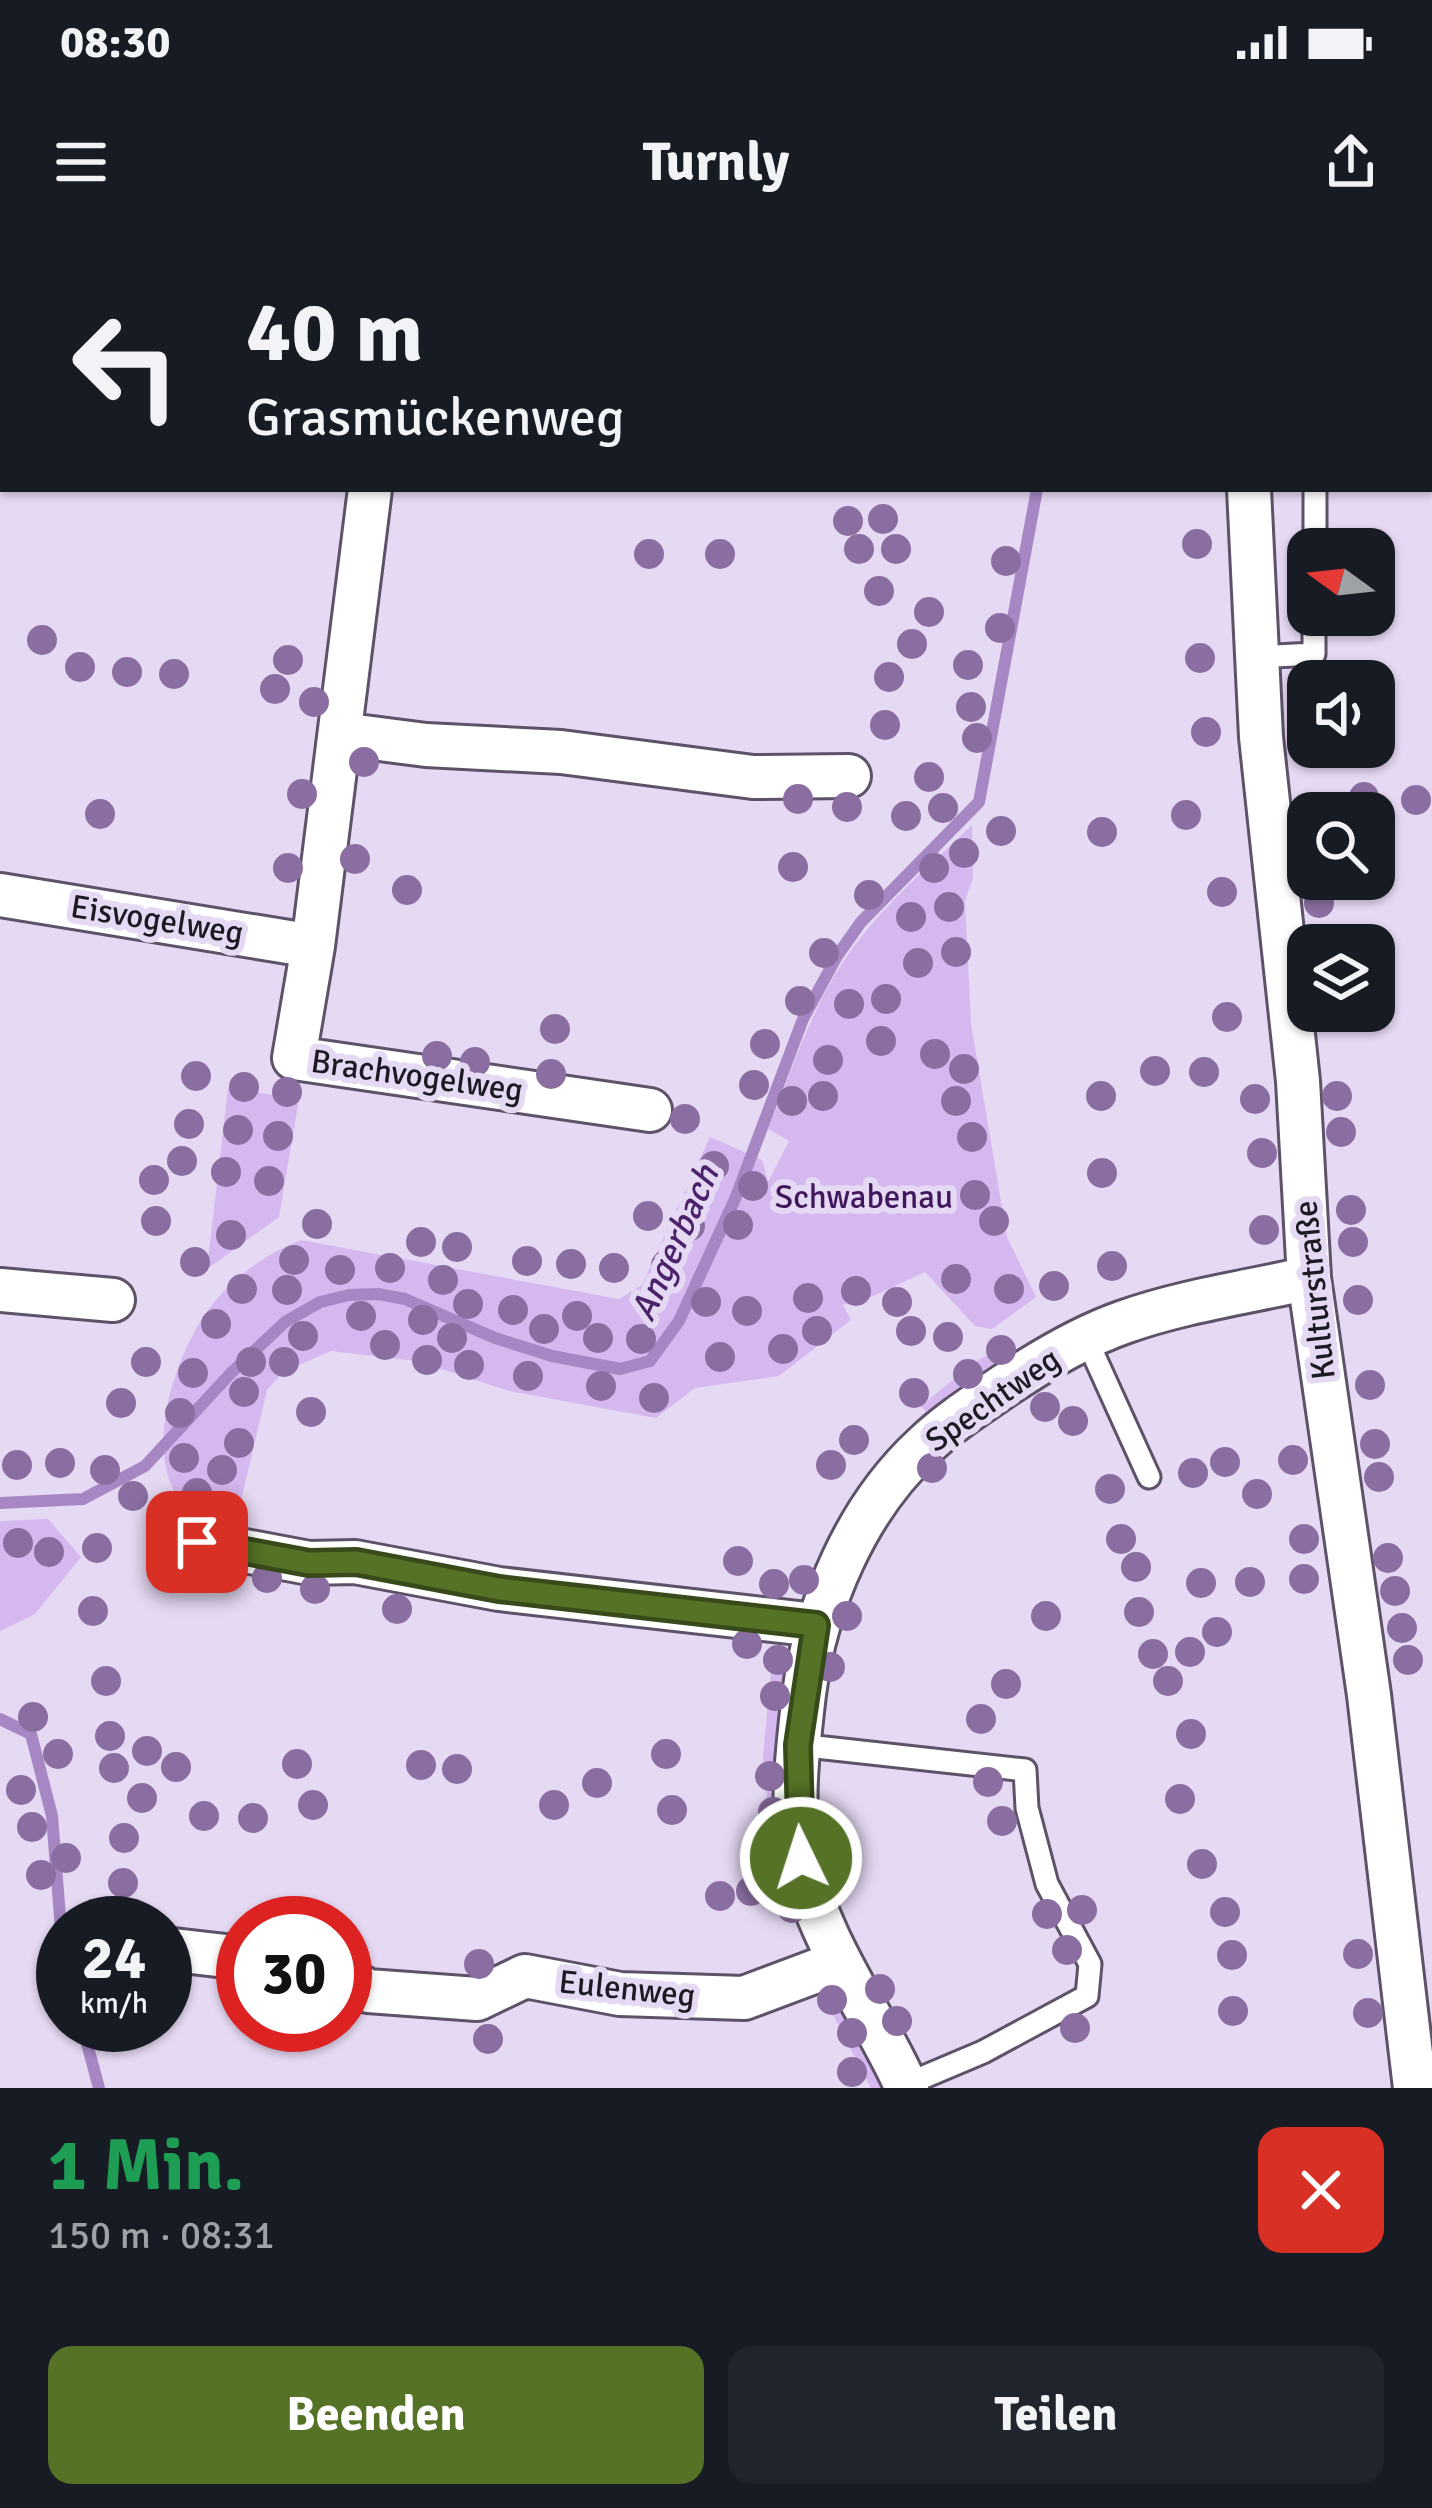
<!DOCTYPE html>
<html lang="de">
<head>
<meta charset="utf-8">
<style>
	:root { --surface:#171b24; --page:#20242c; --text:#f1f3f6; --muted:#9ea1a6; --accent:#557227 }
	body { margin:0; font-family:Signika,sans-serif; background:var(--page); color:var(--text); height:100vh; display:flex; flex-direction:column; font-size:45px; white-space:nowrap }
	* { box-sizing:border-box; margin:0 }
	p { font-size:39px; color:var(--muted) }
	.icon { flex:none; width:66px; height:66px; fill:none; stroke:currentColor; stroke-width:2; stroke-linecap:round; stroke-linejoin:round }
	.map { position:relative; height:1848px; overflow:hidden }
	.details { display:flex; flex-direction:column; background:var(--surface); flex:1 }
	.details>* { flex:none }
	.top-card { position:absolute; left:0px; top:0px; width:1434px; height:252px; box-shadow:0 3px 9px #0004; background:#171b24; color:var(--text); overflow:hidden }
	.needle { width:78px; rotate:285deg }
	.tools { position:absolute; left:1287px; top:288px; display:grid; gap:24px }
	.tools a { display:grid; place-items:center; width:108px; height:108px; border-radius:24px; background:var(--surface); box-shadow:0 3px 9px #0004; font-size:60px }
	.speed { position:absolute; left:36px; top:1656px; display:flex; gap:24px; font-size:60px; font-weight:700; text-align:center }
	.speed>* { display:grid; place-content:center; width:156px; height:156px; border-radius:50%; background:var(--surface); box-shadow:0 3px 9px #0004; line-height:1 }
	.speed small { font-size:30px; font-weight:400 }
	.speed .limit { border:18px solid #d22; background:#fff; color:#111 }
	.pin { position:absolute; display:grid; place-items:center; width:102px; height:102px; color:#fff; margin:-51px; border-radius:24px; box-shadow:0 6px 18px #0006 }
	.me { position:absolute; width:132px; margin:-66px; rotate:356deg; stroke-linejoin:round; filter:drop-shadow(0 0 9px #0008) }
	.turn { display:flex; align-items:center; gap:42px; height:252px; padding:0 48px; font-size:54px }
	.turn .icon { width:156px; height:156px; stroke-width:2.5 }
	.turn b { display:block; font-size:84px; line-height:102px }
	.round { display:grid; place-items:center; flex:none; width:126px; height:126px; border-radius:24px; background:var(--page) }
	.headline { display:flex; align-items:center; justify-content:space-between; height:204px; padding:0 48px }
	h1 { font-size:72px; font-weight:700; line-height:90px; color:#1e9e55 }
	.action { display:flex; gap:24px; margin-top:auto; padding:24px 48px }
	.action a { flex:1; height:138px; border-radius:24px; background:var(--accent); color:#fff; font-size:48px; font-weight:700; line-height:138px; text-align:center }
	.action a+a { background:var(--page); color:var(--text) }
	.status { display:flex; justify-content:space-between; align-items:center; height:84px; padding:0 60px; background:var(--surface); direction:ltr }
	.status svg { height:33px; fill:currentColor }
	header { display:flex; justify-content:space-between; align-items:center; height:156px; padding:0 48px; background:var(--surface); font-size:54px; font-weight:700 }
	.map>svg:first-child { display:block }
	.green { fill:#d5b8f0 }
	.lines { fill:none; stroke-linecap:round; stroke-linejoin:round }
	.stream { stroke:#a687c3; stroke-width:12 }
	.lane-casing { stroke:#5d5268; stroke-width:27 }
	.street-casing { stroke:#5d5268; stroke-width:48 }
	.secondary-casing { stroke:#5d5268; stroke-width:66 }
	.lane { stroke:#fff; stroke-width:21 }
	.street { stroke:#fff; stroke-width:42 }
	.secondary { stroke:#fff; stroke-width:60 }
	.tree { fill:#8b6ea1 }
	.route-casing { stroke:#374a19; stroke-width:30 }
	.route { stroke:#557227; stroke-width:21 }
	.labels { text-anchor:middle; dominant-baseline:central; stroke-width:12; stroke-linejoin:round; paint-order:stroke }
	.street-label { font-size:33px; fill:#1e1a23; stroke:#e6d9f3 }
	.park-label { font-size:33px; fill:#41175e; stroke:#e6d9f3 }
	.water-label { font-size:36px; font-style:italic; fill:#4c226a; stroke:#e6d9f3 }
</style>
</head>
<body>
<div class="status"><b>08:30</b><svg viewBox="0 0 49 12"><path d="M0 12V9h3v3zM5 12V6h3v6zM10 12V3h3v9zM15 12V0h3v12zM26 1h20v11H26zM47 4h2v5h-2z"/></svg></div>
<header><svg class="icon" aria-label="menu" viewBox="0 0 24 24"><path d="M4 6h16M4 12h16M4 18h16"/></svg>Turnly<svg class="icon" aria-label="share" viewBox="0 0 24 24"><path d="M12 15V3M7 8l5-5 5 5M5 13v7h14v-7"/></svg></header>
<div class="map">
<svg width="1432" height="1848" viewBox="0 0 1432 1848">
	<rect width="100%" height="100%" fill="#e6d9f3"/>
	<path class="green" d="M972,585L973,638L965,661L971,784L1007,997L1036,1057L992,1089L975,1086L925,1032L867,1059L843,1065L851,1080L779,1136L695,1148L656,1178L509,1151L417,1121L331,1111L283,1132L267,1150L234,1290C223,1286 208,1284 198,1278C133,1234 173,1114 212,1065C234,1036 268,1013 301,1000L619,1059L642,1045L710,897L762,920L768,942L789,901L768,889C793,827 814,759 855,705C889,660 931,624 972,585Z
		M228,848L299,859L279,977L207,1029Z
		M1012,1100V1110L928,1174L921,1166L971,1125Z
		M48,1279L81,1317L35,1374L0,1391V1281Z
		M773,1414L786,1420L774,1516L780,1596L771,1606L763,1515Z
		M821,1752H834L865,1807L882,1848H871Z"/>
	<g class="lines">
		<path class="stream" d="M1055,3V0
			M0,1263L83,1259L145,1226L230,1134L285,1082L320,1062L349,1055L378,1054L405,1059L495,1098L552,1116L620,1129L650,1121L679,1081L735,959L803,779L837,716L861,682L979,562L1037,249
			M0,1479L31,1494L52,1576L63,1715
			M82,1785L99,1848"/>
		<defs>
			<path id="lane" d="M781,3V0
				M957,3V0
				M1431,191H1432
				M1315,309V249
				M1256,417L1314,414V375
				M1086,1098L1149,1237
				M798,1505L1025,1530L1027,1568L1047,1644L1090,1724L1087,1756L983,1812L905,1845"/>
			<path id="street" d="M15,3L16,0
				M1241,3V0
				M0,63L3,52
				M370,249L313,706L294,818L650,870
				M1249,249L1261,497L1298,841L1309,1038L1369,1455L1415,1848
				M341,494L426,505L561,512L753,537L849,536
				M0,655L313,706
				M0,1050L113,1060
				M197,1302L309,1323L355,1322L499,1349L816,1385
				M165,1709L243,1718
				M345,1738L368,1751L477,1759L525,1736L620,1754L744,1758L840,1722
				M907,1848C873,1772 817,1701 801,1617C790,1565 798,1507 804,1454C816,1364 856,1269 924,1206C948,1183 976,1165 1004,1146C1041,1121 1081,1097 1124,1082C1183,1061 1248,1052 1309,1038"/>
			<path id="secondary" d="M1431,30H1432
				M0,194H3"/>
		</defs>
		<use href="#lane" class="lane-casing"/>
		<use href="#street" class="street-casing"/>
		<use href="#secondary" class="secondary-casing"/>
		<use href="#lane" class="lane"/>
		<use href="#street" class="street"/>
		<use href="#secondary" class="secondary"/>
	</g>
	<g class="tree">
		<circle cx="883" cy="279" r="15"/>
		<circle cx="848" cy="281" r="15"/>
		<circle cx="1197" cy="304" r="15"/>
		<circle cx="859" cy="309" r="15"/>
		<circle cx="896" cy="309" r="15"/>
		<circle cx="649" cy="314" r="15"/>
		<circle cx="720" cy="314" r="15"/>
		<circle cx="1006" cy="321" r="15"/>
		<circle cx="879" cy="351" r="15"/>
		<circle cx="929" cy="372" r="15"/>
		<circle cx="1000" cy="388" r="15"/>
		<circle cx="42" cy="400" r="15"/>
		<circle cx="912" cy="404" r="15"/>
		<circle cx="1200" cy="418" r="15"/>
		<circle cx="288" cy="420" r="15"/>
		<circle cx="968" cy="425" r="15"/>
		<circle cx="80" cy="427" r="15"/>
		<circle cx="127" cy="432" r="15"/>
		<circle cx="174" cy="434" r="15"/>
		<circle cx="889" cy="437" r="15"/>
		<circle cx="275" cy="449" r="15"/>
		<circle cx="314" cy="462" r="15"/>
		<circle cx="971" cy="467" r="15"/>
		<circle cx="885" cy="485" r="15"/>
		<circle cx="1206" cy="492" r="15"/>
		<circle cx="977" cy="498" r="15"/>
		<circle cx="364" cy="522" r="15"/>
		<circle cx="929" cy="537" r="15"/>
		<circle cx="302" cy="554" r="15"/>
		<circle cx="1364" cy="557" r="15"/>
		<circle cx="798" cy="559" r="15"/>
		<circle cx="1416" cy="560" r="15"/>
		<circle cx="847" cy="567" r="15"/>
		<circle cx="943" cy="568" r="15"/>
		<circle cx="100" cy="574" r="15"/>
		<circle cx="1186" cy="575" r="15"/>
		<circle cx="906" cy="576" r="15"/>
		<circle cx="1001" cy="591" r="15"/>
		<circle cx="1102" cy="592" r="15"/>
		<circle cx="964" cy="613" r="15"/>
		<circle cx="355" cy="619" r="15"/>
		<circle cx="793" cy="627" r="15"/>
		<circle cx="288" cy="628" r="15"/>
		<circle cx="934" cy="628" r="15"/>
		<circle cx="407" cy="650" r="15"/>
		<circle cx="1222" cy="652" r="15"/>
		<circle cx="869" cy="655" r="15"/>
		<circle cx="1319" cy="663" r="15"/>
		<circle cx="949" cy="667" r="15"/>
		<circle cx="911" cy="677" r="15"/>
		<circle cx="956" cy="712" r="15"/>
		<circle cx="824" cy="713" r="15"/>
		<circle cx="918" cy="723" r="15"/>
		<circle cx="886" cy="759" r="15"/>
		<circle cx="800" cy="761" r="15"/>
		<circle cx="849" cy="764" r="15"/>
		<circle cx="1227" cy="777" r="15"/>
		<circle cx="555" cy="789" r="15"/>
		<circle cx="881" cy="801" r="15"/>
		<circle cx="765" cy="804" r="15"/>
		<circle cx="935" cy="814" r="15"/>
		<circle cx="437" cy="816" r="15"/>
		<circle cx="828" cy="820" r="15"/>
		<circle cx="475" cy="822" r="15"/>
		<circle cx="964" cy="829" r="15"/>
		<circle cx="1155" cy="831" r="15"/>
		<circle cx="1204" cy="832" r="15"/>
		<circle cx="551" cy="834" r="15"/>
		<circle cx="196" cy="836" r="15"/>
		<circle cx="754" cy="845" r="15"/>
		<circle cx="244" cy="847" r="15"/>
		<circle cx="287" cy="852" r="15"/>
		<circle cx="823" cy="856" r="15"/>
		<circle cx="1101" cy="856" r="15"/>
		<circle cx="1337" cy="856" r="15"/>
		<circle cx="1255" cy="859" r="15"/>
		<circle cx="792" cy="861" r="15"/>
		<circle cx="956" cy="861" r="15"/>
		<circle cx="685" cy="879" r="15"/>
		<circle cx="189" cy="884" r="15"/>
		<circle cx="238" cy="890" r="15"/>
		<circle cx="1341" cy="892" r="15"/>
		<circle cx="278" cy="896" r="15"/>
		<circle cx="972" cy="897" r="15"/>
		<circle cx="1262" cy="913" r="15"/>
		<circle cx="182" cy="921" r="15"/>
		<circle cx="714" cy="926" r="15"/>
		<circle cx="226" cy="932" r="15"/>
		<circle cx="1102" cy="933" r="15"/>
		<circle cx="154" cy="940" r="15"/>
		<circle cx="269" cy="941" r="15"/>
		<circle cx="753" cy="946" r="15"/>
		<circle cx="975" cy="955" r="15"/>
		<circle cx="1351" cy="970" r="15"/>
		<circle cx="648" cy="976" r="15"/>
		<circle cx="156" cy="981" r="15"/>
		<circle cx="994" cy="981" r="15"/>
		<circle cx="317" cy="984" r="15"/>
		<circle cx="738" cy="985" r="15"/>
		<circle cx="690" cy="986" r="15"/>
		<circle cx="1264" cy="990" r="15"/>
		<circle cx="231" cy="995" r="15"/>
		<circle cx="421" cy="1002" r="15"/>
		<circle cx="1353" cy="1002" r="15"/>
		<circle cx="457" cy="1007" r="15"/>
		<circle cx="294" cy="1020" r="15"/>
		<circle cx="527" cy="1021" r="15"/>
		<circle cx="195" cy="1022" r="15"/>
		<circle cx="571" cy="1024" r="15"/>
		<circle cx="666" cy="1025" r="15"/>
		<circle cx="1112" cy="1026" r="15"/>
		<circle cx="390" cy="1028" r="15"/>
		<circle cx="614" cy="1028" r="15"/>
		<circle cx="340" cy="1030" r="15"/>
		<circle cx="956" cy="1039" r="15"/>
		<circle cx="443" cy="1040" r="15"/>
		<circle cx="1054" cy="1046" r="15"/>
		<circle cx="242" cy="1049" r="15"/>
		<circle cx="1009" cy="1049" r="15"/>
		<circle cx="287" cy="1050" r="15"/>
		<circle cx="856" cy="1051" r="15"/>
		<circle cx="808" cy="1058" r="15"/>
		<circle cx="1358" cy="1060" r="15"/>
		<circle cx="706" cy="1062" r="15"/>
		<circle cx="897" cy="1062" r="15"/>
		<circle cx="468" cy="1064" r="15"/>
		<circle cx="513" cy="1070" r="15"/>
		<circle cx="747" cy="1071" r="15"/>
		<circle cx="361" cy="1076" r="15"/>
		<circle cx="577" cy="1076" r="15"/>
		<circle cx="423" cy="1080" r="15"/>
		<circle cx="216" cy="1084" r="15"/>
		<circle cx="544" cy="1089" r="15"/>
		<circle cx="817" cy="1091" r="15"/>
		<circle cx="911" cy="1091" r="15"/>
		<circle cx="303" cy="1096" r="15"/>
		<circle cx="948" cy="1097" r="15"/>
		<circle cx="452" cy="1098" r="15"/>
		<circle cx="598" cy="1098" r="15"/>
		<circle cx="641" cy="1099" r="15"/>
		<circle cx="385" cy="1105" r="15"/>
		<circle cx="783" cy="1109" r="15"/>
		<circle cx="1001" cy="1110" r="15"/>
		<circle cx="720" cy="1117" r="15"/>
		<circle cx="427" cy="1120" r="15"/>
		<circle cx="146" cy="1122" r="15"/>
		<circle cx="251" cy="1122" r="15"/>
		<circle cx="284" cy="1122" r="15"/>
		<circle cx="469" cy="1125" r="15"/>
		<circle cx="193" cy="1133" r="15"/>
		<circle cx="968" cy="1134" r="15"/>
		<circle cx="528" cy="1136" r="15"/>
		<circle cx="1370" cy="1145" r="15"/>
		<circle cx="601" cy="1146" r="15"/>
		<circle cx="244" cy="1152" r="15"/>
		<circle cx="914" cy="1153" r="15"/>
		<circle cx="654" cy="1158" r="15"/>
		<circle cx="121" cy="1163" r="15"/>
		<circle cx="1045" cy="1167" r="15"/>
		<circle cx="311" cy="1172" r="15"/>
		<circle cx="180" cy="1173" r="15"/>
		<circle cx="1073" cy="1181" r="15"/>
		<circle cx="854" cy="1200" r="15"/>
		<circle cx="239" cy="1203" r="15"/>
		<circle cx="1375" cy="1204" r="15"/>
		<circle cx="184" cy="1218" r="15"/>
		<circle cx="1293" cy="1220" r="15"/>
		<circle cx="1225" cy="1222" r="15"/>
		<circle cx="60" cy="1223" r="15"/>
		<circle cx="17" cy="1225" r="15"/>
		<circle cx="831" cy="1225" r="15"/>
		<circle cx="932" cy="1228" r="15"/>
		<circle cx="105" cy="1230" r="15"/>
		<circle cx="222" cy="1230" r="15"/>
		<circle cx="1193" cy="1233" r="15"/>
		<circle cx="1379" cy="1237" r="15"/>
		<circle cx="1110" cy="1249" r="15"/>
		<circle cx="197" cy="1253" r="15"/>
		<circle cx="1257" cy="1254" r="15"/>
		<circle cx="133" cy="1256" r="15"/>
		<circle cx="1121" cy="1299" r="15"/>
		<circle cx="1304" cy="1299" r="15"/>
		<circle cx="18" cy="1303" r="15"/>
		<circle cx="97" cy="1308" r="15"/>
		<circle cx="49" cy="1312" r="15"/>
		<circle cx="1388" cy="1318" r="15"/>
		<circle cx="738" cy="1321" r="15"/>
		<circle cx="1136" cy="1327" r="15"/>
		<circle cx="267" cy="1338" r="15"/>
		<circle cx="1304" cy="1339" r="15"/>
		<circle cx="804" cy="1340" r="15"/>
		<circle cx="1250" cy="1342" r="15"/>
		<circle cx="1201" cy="1343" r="15"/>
		<circle cx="774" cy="1344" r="15"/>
		<circle cx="315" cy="1349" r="15"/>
		<circle cx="1395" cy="1351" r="15"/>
		<circle cx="397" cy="1369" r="15"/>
		<circle cx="93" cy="1371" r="15"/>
		<circle cx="1139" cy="1372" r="15"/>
		<circle cx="847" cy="1376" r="15"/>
		<circle cx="1046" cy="1376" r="15"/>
		<circle cx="1402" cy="1388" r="15"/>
		<circle cx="1217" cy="1392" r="15"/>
		<circle cx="747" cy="1404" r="15"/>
		<circle cx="1190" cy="1412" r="15"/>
		<circle cx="1153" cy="1414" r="15"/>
		<circle cx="778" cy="1420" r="15"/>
		<circle cx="1408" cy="1420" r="15"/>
		<circle cx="830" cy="1427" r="15"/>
		<circle cx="106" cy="1441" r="15"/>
		<circle cx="1168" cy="1441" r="15"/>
		<circle cx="1006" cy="1444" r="15"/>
		<circle cx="775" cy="1456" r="15"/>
		<circle cx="33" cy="1477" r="15"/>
		<circle cx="981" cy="1479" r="15"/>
		<circle cx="1191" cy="1494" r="15"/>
		<circle cx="110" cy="1496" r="15"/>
		<circle cx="147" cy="1511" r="15"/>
		<circle cx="58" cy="1514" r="15"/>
		<circle cx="666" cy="1514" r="15"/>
		<circle cx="297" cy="1524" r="15"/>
		<circle cx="421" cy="1525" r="15"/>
		<circle cx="176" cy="1527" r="15"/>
		<circle cx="114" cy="1528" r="15"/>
		<circle cx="457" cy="1529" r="15"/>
		<circle cx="770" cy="1536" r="15"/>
		<circle cx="988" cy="1542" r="15"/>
		<circle cx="597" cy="1543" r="15"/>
		<circle cx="21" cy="1550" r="15"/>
		<circle cx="142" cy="1558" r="15"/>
		<circle cx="1180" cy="1559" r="15"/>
		<circle cx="313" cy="1565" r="15"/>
		<circle cx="554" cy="1565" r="15"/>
		<circle cx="672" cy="1570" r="15"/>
		<circle cx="773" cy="1572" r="15"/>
		<circle cx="204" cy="1576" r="15"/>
		<circle cx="253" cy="1578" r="15"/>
		<circle cx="1002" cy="1581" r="15"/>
		<circle cx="823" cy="1586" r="15"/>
		<circle cx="32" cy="1587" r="15"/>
		<circle cx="124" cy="1598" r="15"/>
		<circle cx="66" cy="1618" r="15"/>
		<circle cx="1202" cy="1624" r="15"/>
		<circle cx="41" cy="1635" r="15"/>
		<circle cx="123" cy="1643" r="15"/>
		<circle cx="837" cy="1647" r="15"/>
		<circle cx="751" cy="1651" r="15"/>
		<circle cx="720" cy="1656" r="15"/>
		<circle cx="792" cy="1668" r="15"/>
		<circle cx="1082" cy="1670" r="15"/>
		<circle cx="1225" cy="1672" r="15"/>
		<circle cx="1047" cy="1674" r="15"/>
		<circle cx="1067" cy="1710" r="15"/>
		<circle cx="1358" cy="1714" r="15"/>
		<circle cx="1232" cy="1715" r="15"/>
		<circle cx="479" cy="1724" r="15"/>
		<circle cx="880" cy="1749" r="15"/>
		<circle cx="832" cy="1760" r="15"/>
		<circle cx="1233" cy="1771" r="15"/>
		<circle cx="1368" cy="1773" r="15"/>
		<circle cx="897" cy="1781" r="15"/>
		<circle cx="1075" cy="1788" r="15"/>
		<circle cx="852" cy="1793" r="15"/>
		<circle cx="488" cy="1799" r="15"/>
		<circle cx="852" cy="1832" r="15"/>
	</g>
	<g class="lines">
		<defs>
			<path id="route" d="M197,1302L309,1323L356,1322L499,1349L816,1385L798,1505L801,1618"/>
		</defs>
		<use href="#route" class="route-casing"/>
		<use href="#route" class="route"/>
	</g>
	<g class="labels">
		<g class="street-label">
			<text transform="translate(157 680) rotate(9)">Eisvogelweg</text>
			<text transform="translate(417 836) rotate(8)">Brachvogelweg</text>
			<text transform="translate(1315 1050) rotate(-96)">Kulturstraße</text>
			<text transform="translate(993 1160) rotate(-35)">Spechtweg</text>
			<text transform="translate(627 1749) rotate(6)">Eulenweg</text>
		</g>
		<g class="park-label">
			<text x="864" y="957">Schwabenau</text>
		</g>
		<g class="water-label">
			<text transform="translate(675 1003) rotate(-66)">Angerbach</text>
		</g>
	</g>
</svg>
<div class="tools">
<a><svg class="needle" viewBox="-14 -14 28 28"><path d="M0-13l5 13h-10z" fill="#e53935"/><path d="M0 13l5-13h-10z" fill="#9ea1a6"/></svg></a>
<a><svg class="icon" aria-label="sound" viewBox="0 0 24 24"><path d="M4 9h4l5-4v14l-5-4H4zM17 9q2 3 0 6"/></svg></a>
<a><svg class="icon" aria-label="search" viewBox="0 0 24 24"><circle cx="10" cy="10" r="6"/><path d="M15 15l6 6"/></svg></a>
<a><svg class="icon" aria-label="layers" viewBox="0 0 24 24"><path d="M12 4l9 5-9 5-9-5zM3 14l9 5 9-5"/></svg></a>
</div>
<div class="speed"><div>24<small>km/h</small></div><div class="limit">30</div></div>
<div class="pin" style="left:197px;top:1302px;background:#d93025"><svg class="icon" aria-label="arrive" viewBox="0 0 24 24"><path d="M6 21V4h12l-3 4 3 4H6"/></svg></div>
<svg class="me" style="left:801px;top:1618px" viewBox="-20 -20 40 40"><circle r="17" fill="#557227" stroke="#fff" stroke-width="3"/><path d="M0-11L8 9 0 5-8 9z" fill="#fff"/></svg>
<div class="top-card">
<div class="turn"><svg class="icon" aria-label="left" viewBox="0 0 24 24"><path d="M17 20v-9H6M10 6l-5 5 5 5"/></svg><div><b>40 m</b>Grasmückenweg</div></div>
</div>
</div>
<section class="details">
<div class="headline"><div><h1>1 Min.</h1><p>150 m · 08:31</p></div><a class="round" style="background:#d93025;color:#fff"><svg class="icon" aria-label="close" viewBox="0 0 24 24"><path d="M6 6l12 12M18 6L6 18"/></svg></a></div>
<div class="action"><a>Beenden</a><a>Teilen</a></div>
</section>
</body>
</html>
